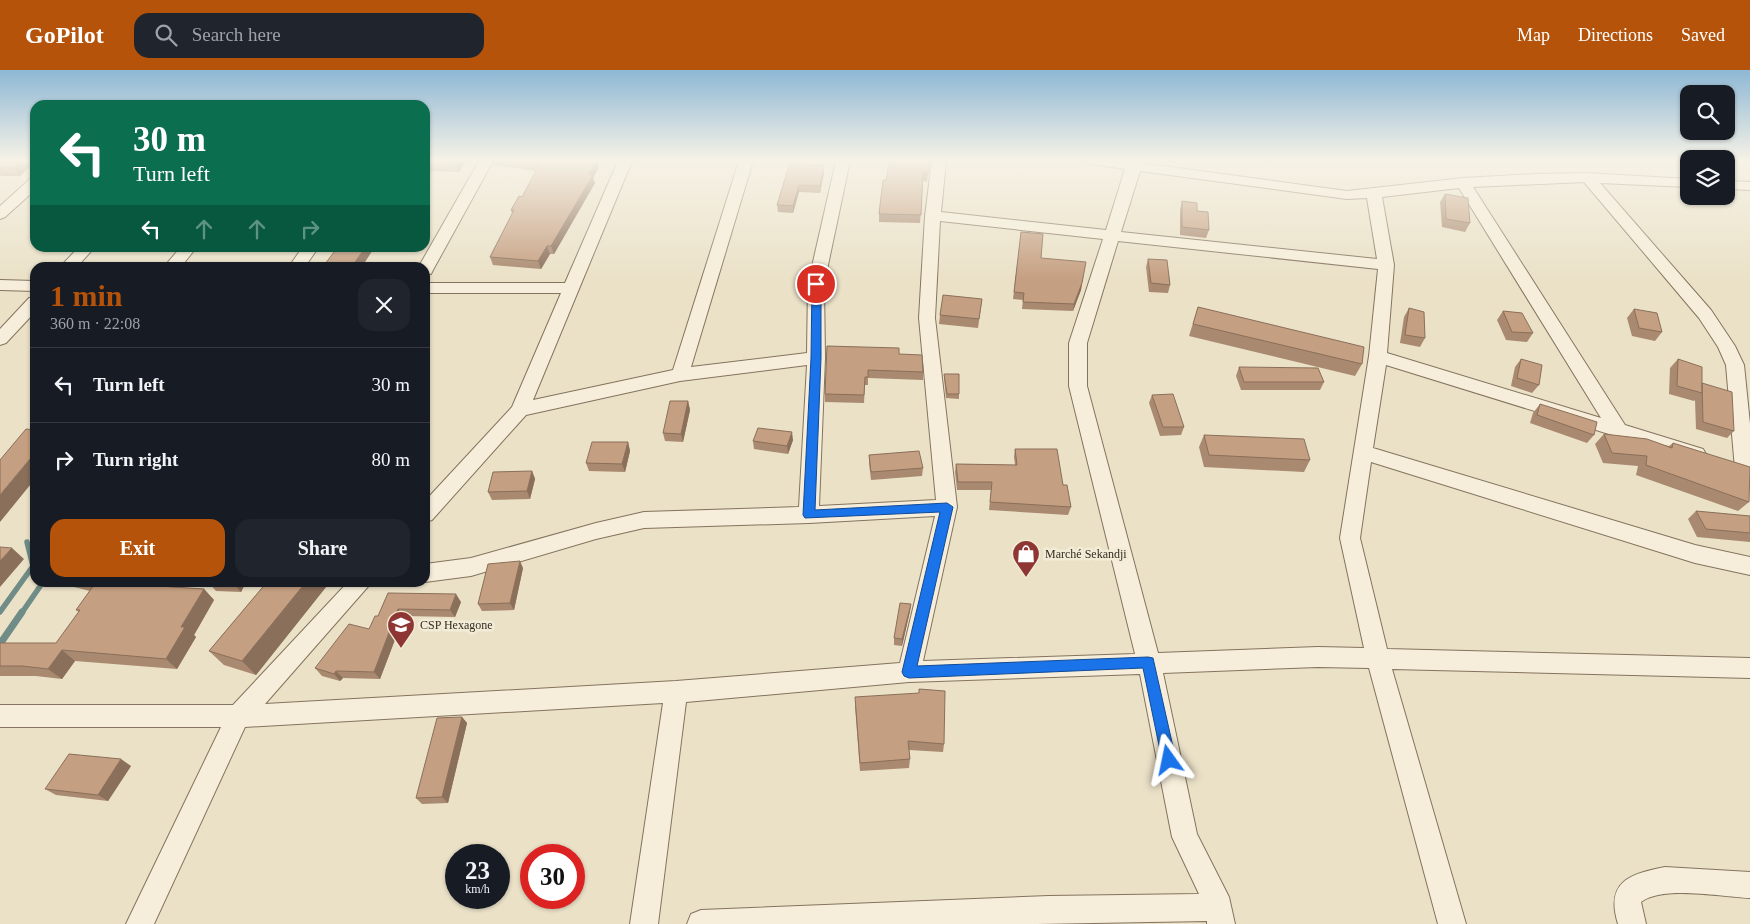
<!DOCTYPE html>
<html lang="en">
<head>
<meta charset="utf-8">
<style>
	:root { --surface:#171b24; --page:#20242c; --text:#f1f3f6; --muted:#9ea1a6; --line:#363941; --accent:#b45309 }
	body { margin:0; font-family:"Times New Roman",serif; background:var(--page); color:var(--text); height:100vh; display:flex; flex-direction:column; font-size:19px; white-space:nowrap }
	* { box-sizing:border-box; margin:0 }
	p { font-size:16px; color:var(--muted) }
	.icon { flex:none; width:28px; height:28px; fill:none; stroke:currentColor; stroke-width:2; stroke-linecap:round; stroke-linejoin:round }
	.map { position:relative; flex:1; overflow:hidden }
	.details { position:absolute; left:30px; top:192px; width:400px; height:325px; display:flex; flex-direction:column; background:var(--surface); border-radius:15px; box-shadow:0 1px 4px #0004 }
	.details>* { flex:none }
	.hud { position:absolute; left:30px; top:30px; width:400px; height:152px; border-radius:15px; box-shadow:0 1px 4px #0004; background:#0b6e4f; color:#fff; overflow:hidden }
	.buttons { position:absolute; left:1680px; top:15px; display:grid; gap:10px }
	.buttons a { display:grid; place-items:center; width:55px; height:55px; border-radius:10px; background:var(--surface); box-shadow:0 1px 4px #0004; font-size:25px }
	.speed { position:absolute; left:445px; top:774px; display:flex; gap:10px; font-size:25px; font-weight:700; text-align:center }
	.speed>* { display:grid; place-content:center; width:65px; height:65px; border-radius:50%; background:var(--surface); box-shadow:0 1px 4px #0004; line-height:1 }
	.speed small { font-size:12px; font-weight:400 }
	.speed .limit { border:8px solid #d22; background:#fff; color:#111 }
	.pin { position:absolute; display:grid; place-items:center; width:42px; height:42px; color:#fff; margin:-21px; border:2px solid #fff; border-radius:50%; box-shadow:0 1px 5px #0007 }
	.me { position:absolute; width:55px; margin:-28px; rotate:348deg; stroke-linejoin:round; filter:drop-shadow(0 0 4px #0008) }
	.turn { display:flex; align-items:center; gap:18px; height:105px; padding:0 20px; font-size:22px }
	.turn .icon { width:65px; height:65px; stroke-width:2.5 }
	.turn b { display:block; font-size:35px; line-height:42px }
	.lanes { display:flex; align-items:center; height:48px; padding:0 20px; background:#0003; justify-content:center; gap:25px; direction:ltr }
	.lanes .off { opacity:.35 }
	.round { display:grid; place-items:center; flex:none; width:52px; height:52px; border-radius:15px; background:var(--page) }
	.summary { display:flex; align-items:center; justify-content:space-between; height:85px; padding:0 20px }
	h1 { font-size:30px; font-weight:700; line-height:38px; color:var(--accent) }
	.cta { display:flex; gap:10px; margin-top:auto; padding:10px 20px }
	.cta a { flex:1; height:58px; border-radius:15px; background:var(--accent); color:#fff; font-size:20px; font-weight:700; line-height:58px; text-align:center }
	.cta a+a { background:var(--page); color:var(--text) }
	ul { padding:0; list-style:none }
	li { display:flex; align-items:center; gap:15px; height:75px; padding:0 20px; border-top:1px solid var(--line) }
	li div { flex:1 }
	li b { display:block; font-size:19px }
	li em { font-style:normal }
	header { display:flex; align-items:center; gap:30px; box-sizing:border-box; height:70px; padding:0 25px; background:var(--accent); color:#fff }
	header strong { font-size:24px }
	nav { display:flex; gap:28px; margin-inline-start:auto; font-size:18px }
	.search { width:350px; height:45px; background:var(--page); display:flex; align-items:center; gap:12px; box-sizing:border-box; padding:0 18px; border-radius:15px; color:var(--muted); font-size:19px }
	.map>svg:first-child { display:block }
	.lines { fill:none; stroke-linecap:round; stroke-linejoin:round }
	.stream-far1 { stroke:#6f8c86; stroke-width:5.5 }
	.stream { stroke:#6f8c86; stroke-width:7 }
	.minor-casing { stroke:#84735e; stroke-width:2 }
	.minor { fill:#f6eeda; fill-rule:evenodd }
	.wall { fill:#a9896f }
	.shaded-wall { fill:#8a6f5a }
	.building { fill:#c59f81; stroke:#8a6f5a }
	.route { fill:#1a73e8; stroke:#114b97 }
	.labels { text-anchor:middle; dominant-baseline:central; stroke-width:5; stroke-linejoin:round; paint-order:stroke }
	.poi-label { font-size:12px; fill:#362b21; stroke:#f2ebd6; text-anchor:start }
</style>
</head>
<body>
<header>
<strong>GoPilot</strong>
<div class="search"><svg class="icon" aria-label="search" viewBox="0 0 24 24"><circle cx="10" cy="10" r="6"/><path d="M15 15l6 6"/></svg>Search here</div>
<nav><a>Map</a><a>Directions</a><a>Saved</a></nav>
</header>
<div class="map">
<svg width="1750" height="854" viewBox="0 0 1750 854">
	<rect width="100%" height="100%" fill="#eae1c7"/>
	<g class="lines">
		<path class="stream-far1" d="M0,542L33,496L27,472
			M21,544L43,512"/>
		<path class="stream" d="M0,574L22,542"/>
		<defs>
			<path id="minor" d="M479,91H493L433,200L431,204L425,205V198H418Z
				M618,91H632L533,330L673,300L739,91H753L691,297L807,283L808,214L836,91H850L824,214L825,288L819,436L936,430L919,248L925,146L932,91H946L941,142L1106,160L1125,99L1090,94L1088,91H1141V93L1347,121L1463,108L1536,104L1587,103L1689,109V117L1600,113L1711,240L1735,276L1744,295L1750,354V405L1745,406L1738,404L1735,399L1726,295L1718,277L1699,248L1584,112L1473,117L1625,355L1703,379L1706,384L1703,389L1696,391L1386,295L1373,378L1695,475L1750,487V505L1695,493L1371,392L1360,468L1387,579L1750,588V608L1392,599L1466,854H1438L1369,598L1318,597L1163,603L1197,764L1229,827L1235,854H1207V851L1037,854H687L691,844L701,840L1049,826L1199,824L1172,767L1140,604L909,612L686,632L658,854H630L663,633L245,657L154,854H126L221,657H0V635H233L348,512H372L265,634L676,611L900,593L935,446L809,453L644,458L596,469L471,506L425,512V494L471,488L596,453L644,442L799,437L807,295L680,311L526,345L432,450L425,452V431L512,337L561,223H425V213H565ZM1140,101L1347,129L1367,128L1377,189L1121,162ZM1459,118L1601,348L1387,283L1394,195L1382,127ZM940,151L1103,169L1069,273V316L1135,584L923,591L957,437L935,248ZM1118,171L1378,199L1369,286L1340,468L1364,578L1318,577L1158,583L1087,316V273Z
				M35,108V120L5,147L0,149V136L30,109Z
				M1726,111L1750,112V120L1726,119Z
				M78,178H94L76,198H59Z
				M180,178H196L180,198H163Z
				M302,178H318L304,198H288Z
				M0,210L35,211V221L0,220Z
				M35,227V242L6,273L0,275V259L29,228Z
				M1665,797L1750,802V828C1723,827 1662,815 1641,832L1646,854H1618C1605,812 1629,804 1665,797Z"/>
		</defs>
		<use href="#minor" class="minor-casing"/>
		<use href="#minor" class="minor"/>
	</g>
	<path class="wall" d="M35,91L20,106H1L0,104V92Z
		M425,91H466L459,102L425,101Z
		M491,91H597L599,97L593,108L595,113L554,184H550L541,199L493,195L490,187L512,144L511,140L522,127L536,101L493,95Z
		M930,91L927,112L923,111L920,153L879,152V144L886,110Z
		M1157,91H1177L1176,93Z
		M790,93L824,95V102L820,123L799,122L793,143L778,142L777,135Z
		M1445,124L1470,153L1465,162L1442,157L1440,132Z
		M1182,131L1197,141L1209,160L1206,168L1180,165V140Z
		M1021,162L1041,188L1082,213L1081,220L1073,241L1022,239L1023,230L1013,229Z
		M337,178H374L361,198H327L325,194Z
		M1148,189L1170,215L1168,223L1149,222L1146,197Z
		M982,229L978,258L939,254L940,245Z
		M1198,237L1362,294L1355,306L1189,266Z
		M1409,238L1425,268L1420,277L1400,273L1404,247Z
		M1634,239L1662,262L1655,271L1632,266L1627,248Z
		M1503,241L1533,263L1527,272L1506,270L1497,250Z
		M827,276L899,284L923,302V310L868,308V315H865L864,333L825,332V324Z
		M1521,289L1539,315L1532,323L1511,316L1515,297Z
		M1678,289L1702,313L1734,361L1727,368L1696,359L1695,330L1694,331L1669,324L1670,298Z
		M1239,297L1324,312L1320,320H1241L1236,306Z
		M944,304L959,324V329L946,328L944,308Z
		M1152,325L1184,357L1181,365L1160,366L1149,333Z
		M688,331L690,340L683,372L665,371L663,363Z
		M1540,334L1594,365L1587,373L1530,353L1533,343Z
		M1604,364L1669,376L1673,373L1749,432L1738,441L1636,405L1638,396L1603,393L1595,374Z
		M1204,365L1310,390L1304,402L1204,397L1199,377Z
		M793,370L788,384L754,379L753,371Z
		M628,372L630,381L625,402L589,401L586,393Z
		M1015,379L1063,415L1071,437L1068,445L989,440L991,420H957L955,402L956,394L1015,395L1014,387Z
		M869,385L923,398L922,406L871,410L869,393Z
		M532,401L535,409L530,429L492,430L488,422Z
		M1696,441L1750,446V472L1697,467L1688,449Z
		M523,498L514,540L482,541L478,534Z
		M54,512H111L110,513L204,519L214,530L194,565L196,567L177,599L75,591L62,609L36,606H0V573H56L79,542L76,540L90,521Z
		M246,512L241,522L216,521L209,513Z
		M267,512H330L256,605L224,595L209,581Z
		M388,523L461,532L455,547L404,546L380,609L343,608L340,611L322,606L315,598L369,559L378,546Z
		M911,534L910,541L902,576L894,575V568Z
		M855,636L944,674L943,682L909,680L910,689L909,698L860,701Z
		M462,647L467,653L448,733L422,734L416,728Z
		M131,696L108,731L56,725L45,719Z"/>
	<path class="shaded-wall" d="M21,91H35V92L20,106L14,98Z
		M458,91H466L459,102L456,94Z
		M596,91H597L599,97L593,108L595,113L554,184L551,176Z
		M824,95V102L820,123V116Z
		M799,115V122L793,143V136Z
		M547,176L550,184L541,199L538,191Z
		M365,178H374L361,198H354L353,195Z
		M1082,213L1081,220L1073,241L1074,234Z
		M688,331L690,340L683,372L681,364Z
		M792,362L793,370L788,384L787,376Z
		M628,372L630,381L625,402L622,394Z
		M35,383V409L0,452V425Z
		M532,401L535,409L530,429L527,421Z
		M12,478L24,489L0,517V491Z
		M520,491L523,498L514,540L510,533Z
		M91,512H111L101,523L90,513Z
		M235,512H246L241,522L234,514Z
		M306,512H330L256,605L242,591Z
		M204,519L214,530L194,565L196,567L177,599L166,589L181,557Z
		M456,524L461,532L455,547L450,540Z
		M911,534L910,541L902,576V569Z
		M398,539L404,546L380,609L374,602Z
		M62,580L75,591L62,609L48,599Z
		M336,601L343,608L340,611L334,604Z
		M462,647L467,653L448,733L442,727Z
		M121,689L131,696L108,731L98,725Z"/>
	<path class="building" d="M2,91H21L14,98L0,97V92Z
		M425,91H458L456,94L425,93Z
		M518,91H596L589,104L593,105L551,176H547L538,191L490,187L514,140H511L519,126L522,127L540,93Z
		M889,91H930L928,104L923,103L921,145L879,144L883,110H886Z
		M790,93L824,95L820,116L799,115L793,136L777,135Z
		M1445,124L1468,128L1470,153L1446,149Z
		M1182,131L1197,133V141L1208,142L1209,160L1182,157Z
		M1021,162L1043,164L1041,188L1086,192L1082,213L1074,234L1023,232L1024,223L1014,222Z
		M337,178H365L353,195L325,194Z
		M1148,189L1167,190L1170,215L1151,213Z
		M943,225L982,229L979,249L940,245Z
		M1198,237L1364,277L1362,294L1193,254Z
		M1409,238L1424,242L1425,268L1405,265Z
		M1634,239L1657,243L1662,262L1639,258Z
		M1503,241L1522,243L1533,263L1512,262Z
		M827,276L899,278V284L922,285L923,302L868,300V307H865L864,325L825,324Z
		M1521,289L1542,295L1539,315L1517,308Z
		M1678,289L1702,297V323L1677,316Z
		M1239,297L1318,298L1324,312H1244Z
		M944,304H959V324H947Z
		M1702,313L1732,322L1734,361L1703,352Z
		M1173,324L1184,357H1163L1152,325Z
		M670,331H688L681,364L663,363Z
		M1540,334L1597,352L1594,365L1537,345Z
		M758,358L792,362L787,376L753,371Z
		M26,359L35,360V383L0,425V390Z
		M1604,364L1647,369L1672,378L1673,373L1750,397L1749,432L1646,395L1647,386L1612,383Z
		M1204,365L1304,369L1310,390L1209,385Z
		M592,372H628L622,394L586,393Z
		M1015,379H1057L1063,415H1067L1071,437L990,432L992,412H958L956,394L1017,395Z
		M919,381L923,398L871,402L869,385Z
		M532,401L527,421L488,422L493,402Z
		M1696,441L1750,446V463L1706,459Z
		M0,477L12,478L0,491Z
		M520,491L510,533L478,534L488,494Z
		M96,512L204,519L181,557H185L166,589L62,580L48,599L22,596H0V573H56L80,540H76Z
		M209,512H235L234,514L209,513Z
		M267,512H306L242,591L209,581Z
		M388,523L456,524L450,540L398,539L374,602L336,601L334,604L315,598L349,554L369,559L375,546H378Z
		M900,533L911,534L902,569L894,568Z
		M919,619L945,621L944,674L908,671L910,689L860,693L855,627L919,623Z
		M462,647L442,727L416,728L437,648Z
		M69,684L121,689L98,725L45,719Z"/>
	<linearGradient id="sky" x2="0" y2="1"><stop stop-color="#8eb8d5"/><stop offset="0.43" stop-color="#f6f2e6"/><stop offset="1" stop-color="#f6f2e6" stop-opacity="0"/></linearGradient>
	<rect width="1750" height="210" fill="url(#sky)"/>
	<path class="route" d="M816,211L821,214V288L815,440L947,433L953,437L917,596L1148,587L1153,588L1176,690L1174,694L1169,696L1164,694L1162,690L1143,598L909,608L904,606L902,602L940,442L805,448L803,445L811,288L812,214Z"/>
	<defs>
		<symbol id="shop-pin" viewBox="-11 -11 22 30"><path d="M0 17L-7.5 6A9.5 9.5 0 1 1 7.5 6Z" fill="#8e3634" stroke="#f2ebd6"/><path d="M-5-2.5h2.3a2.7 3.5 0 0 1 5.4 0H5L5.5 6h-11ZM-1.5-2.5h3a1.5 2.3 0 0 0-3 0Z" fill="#fff"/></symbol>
		<symbol id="school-pin" viewBox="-11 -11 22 30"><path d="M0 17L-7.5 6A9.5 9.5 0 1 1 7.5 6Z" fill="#8e3634" stroke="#f2ebd6"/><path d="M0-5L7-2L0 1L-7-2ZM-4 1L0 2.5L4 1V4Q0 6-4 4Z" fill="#fff"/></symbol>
	</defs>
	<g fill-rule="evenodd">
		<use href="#shop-pin" x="1010" y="468" width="32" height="43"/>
		<use href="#school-pin" x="385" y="539" width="32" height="43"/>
	</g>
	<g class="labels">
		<g class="poi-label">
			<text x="1045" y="484">Marché Sekandji</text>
			<text x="420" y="555">CSP Hexagone</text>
		</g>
	</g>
</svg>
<div class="buttons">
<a><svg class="icon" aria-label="search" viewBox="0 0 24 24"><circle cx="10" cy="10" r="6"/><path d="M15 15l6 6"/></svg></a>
<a><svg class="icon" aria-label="layers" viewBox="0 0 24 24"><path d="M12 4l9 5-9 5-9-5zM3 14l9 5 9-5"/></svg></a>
</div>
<div class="speed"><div>23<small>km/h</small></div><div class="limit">30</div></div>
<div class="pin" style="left:816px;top:214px;background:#d93025"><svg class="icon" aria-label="arrive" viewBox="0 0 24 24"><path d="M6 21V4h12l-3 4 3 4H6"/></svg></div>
<svg class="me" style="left:1169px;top:690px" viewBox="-20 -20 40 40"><path d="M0-17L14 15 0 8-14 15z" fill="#1a73e8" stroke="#fff" stroke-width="4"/></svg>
<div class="hud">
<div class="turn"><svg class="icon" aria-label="left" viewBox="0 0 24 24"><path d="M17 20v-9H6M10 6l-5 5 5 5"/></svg><div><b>30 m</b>Turn left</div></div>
<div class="lanes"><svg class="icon" aria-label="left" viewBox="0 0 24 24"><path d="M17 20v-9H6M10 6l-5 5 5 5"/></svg><svg class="icon off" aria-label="ahead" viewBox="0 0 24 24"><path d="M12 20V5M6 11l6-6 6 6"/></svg><svg class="icon off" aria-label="ahead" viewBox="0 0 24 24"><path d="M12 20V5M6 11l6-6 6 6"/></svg><svg class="icon off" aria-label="right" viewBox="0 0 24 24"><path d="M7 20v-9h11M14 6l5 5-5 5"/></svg></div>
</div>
<section class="details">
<div class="summary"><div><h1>1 min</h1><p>360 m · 22:08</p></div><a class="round"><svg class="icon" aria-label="close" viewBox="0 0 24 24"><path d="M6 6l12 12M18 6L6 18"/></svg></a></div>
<ul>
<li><svg class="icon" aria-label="left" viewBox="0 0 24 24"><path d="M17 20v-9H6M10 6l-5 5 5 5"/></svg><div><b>Turn left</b></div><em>30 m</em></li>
<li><svg class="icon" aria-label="right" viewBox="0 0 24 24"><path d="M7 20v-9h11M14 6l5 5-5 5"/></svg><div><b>Turn right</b></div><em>80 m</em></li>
</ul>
<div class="cta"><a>Exit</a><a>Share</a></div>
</section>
</div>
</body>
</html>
